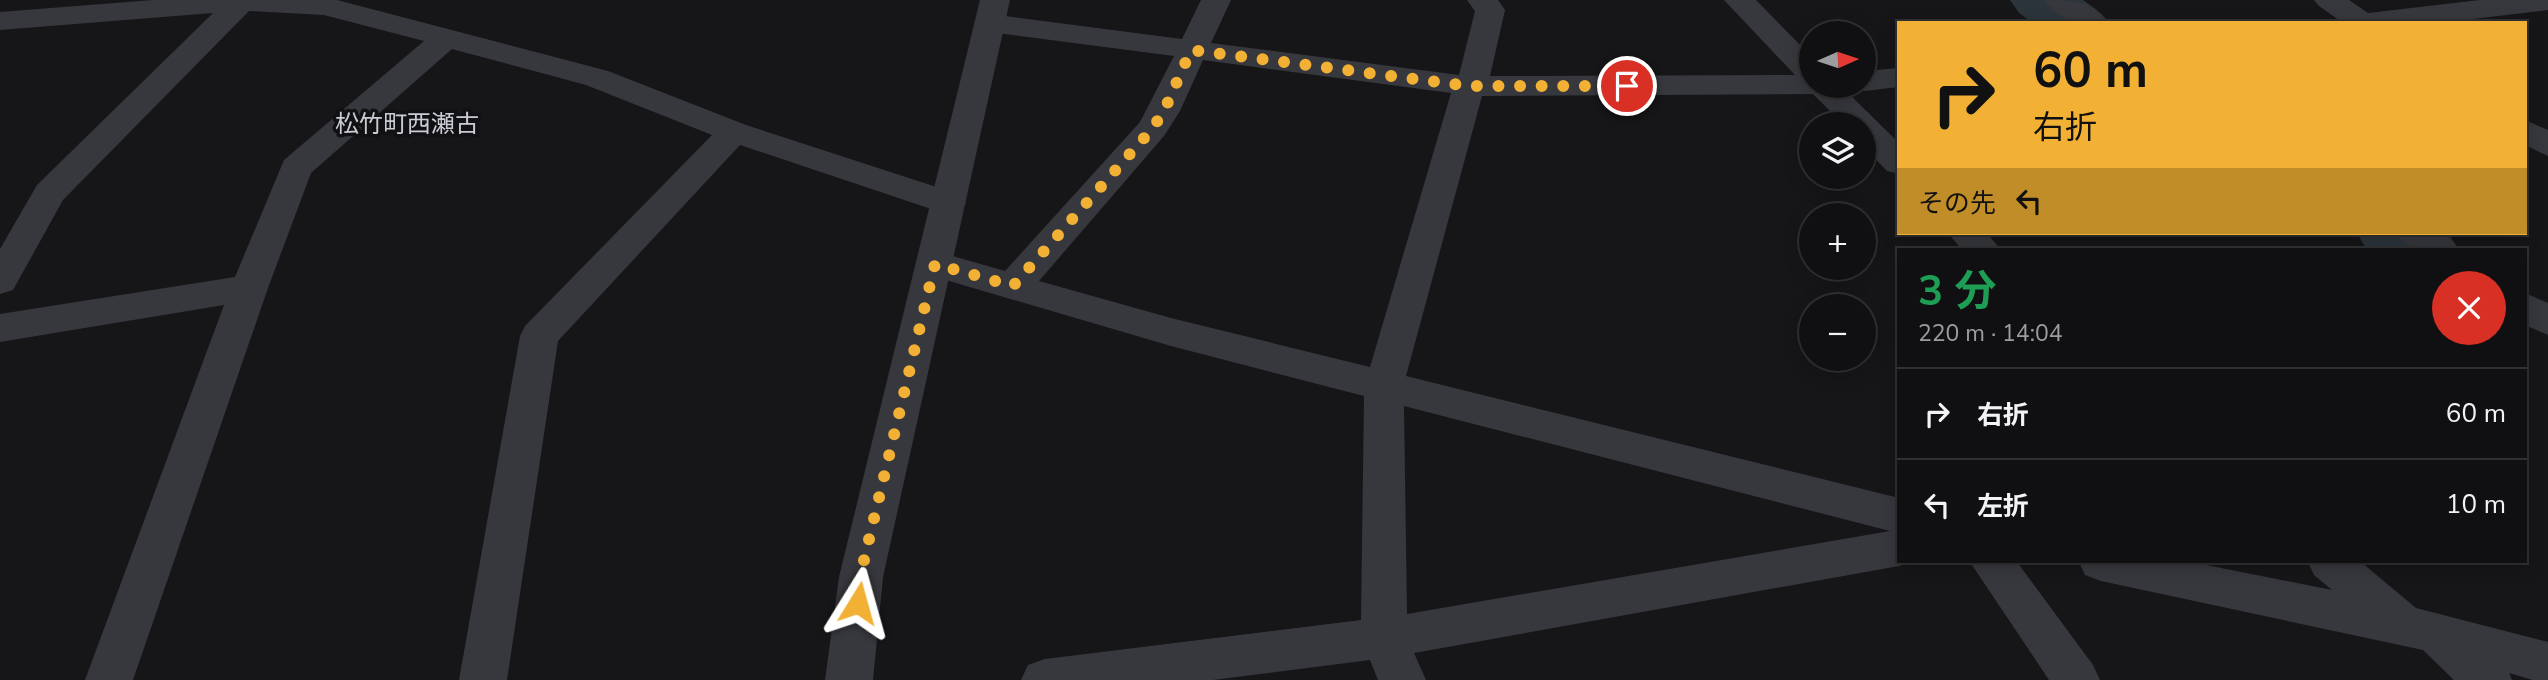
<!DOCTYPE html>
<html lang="ja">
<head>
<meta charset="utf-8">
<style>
	:root { --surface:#101012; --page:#1e1e20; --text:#f1f3f6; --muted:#9c9d9f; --line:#303032 }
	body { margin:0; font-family:"Nunito Sans","Noto Sans JP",sans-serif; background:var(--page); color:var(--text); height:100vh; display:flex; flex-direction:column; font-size:26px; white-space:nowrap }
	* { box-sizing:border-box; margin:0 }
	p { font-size:23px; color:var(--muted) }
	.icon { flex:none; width:38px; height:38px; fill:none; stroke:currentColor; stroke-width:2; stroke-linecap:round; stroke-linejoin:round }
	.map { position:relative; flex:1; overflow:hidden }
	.drawer { position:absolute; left:1897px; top:248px; width:630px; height:315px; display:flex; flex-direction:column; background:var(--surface); border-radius:0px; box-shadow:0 4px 18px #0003,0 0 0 2px var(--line) }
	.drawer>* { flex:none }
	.guide { position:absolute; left:1897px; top:21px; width:630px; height:214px; border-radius:0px; box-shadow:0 4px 18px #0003,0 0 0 2px var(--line); background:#f2b134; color:#111; overflow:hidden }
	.needle { width:46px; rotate:87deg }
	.fabs { position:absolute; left:1799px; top:21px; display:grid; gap:14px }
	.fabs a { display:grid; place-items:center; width:77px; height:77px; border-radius:50%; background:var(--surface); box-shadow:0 4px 18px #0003,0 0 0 2px var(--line); font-size:35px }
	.pin { position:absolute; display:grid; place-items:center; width:60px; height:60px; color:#fff; margin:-30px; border:4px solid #fff; border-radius:50%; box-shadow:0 2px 7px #0007 }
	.me { position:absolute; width:77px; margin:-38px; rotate:8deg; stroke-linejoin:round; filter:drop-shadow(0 0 5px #0008) }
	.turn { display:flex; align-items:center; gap:24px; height:147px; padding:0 21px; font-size:32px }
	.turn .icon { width:91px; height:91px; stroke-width:2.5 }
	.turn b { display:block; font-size:49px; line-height:60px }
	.then { display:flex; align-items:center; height:66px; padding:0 21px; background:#0003; gap:14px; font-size:26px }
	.round { display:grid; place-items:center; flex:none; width:74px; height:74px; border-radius:37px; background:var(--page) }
	.headline { display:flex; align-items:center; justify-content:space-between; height:119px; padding:0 21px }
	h1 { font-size:42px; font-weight:700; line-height:52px; color:#1e9e55 }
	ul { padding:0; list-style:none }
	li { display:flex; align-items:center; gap:21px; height:91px; padding:0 21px; border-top:2px solid var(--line) }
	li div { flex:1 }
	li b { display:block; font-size:26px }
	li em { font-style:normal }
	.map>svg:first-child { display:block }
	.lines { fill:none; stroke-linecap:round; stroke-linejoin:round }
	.river { fill:#2c353c; fill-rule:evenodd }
	.minor { fill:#37383d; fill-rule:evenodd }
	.tertiary { fill:#37383d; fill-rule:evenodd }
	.route { stroke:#f2b134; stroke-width:12; stroke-dasharray:0 21.6 }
	.labels { text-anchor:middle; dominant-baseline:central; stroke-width:7; stroke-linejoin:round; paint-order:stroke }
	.quarter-label { font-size:24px; fill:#c9ccd4; stroke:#111113 }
</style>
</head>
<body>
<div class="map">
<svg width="2548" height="680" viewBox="0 0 2548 680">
	<rect width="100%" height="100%" fill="#161618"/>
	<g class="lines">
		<path class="river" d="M2010,0H2083L2097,10L2106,23H2033L2019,13Z
			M2357,233H2448L2459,250H2367Z"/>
		<path class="minor" d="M153,0H337L608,71L746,125L961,195L966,203L961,211L949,215L740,145L558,341L507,680H459L520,336L525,326L712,135L586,85L452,49L311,173L268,288L133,680H85L224,305L0,342V314L235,277L284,160L424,41L324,15L249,11L63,200L13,290L0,294V249L37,185L213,13L0,30V12Z
			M1201,0H1231L1211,43L1459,75L1475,11L1467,0H1498L1505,10L1490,76L1795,75L1724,0H1756L1811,56V86H1841L1899,143V174L1887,171L1864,147V124H1843L1813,94L1482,96L1406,376L1899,498V562H1912L1899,566L1414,653L1426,680H1378L1370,660L1213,680H1021L1028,665L1045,659L1361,620L1364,396L1171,346L922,273L917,264L922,255L935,251L1005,271L1140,122L1174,56L990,32L979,29L975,23L979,17L990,14L1182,39ZM1203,60L1451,93L1370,367L1171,318L1039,281L1164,136L1180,111ZM1404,406L1890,531L1407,614Z
			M2044,0C2069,0 2093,0 2109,23C2083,23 2061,24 2044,0Z
			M2314,0H2349L2368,13L2480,0H2548V10L2440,23H2343L2319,6Z
			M1899,68V87L1864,91L1851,86H1864V71Z
			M2525,120L2548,130V156L2525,145Z
			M1948,233H1987L2001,250H1962Z
			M2396,233C2419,232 2446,227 2459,250C2436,251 2410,255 2396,233Z
			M2525,293L2548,303V335L2525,325Z
			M1970,562H2017L2093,665L2100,680H2049Z
			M2079,562H2191L2332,590L2314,575L2308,562H2361L2416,608L2548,642V680H2533L2509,673L2512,680H2454L2423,650L2101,581L2085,575Z"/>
		<path class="tertiary" d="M980,0H1010L883,577L873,680H825L839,577Z"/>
	</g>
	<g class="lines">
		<path class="route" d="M858,603L860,577L935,264L1013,286L1152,129L1164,111L1191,50L1469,86H1627"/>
	</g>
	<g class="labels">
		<g class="quarter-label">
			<text x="407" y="124">松竹町西瀬古</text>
		</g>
	</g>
</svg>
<div class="fabs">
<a><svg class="needle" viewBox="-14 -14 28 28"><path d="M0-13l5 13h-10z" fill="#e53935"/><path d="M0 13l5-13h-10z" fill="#9c9d9f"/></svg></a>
<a><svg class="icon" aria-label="layers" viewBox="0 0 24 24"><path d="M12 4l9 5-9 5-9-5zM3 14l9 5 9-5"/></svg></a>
<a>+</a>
<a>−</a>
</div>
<div class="pin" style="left:1627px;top:86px;background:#d93025"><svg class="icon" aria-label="arrive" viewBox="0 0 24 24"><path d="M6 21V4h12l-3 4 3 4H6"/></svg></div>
<svg class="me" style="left:858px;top:603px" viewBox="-20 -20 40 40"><path d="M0-17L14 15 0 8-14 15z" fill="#f2b134" stroke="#fff" stroke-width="4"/></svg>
<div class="guide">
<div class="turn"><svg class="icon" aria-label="right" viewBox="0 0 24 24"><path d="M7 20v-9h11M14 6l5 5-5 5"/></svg><div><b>60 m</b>右折</div></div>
<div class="then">その先<svg class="icon" aria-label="left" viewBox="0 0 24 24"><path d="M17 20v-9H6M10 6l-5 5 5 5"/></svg></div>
</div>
<section class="drawer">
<div class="headline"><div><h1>3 分</h1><p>220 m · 14:04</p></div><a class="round" style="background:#d93025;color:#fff"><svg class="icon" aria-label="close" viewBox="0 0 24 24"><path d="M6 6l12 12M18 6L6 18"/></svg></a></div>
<ul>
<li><svg class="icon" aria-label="right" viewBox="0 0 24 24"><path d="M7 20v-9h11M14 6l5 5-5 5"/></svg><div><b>右折</b></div><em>60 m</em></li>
<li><svg class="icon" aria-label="left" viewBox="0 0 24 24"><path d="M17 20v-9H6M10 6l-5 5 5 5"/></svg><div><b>左折</b></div><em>10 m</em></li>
</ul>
</section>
</div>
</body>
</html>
